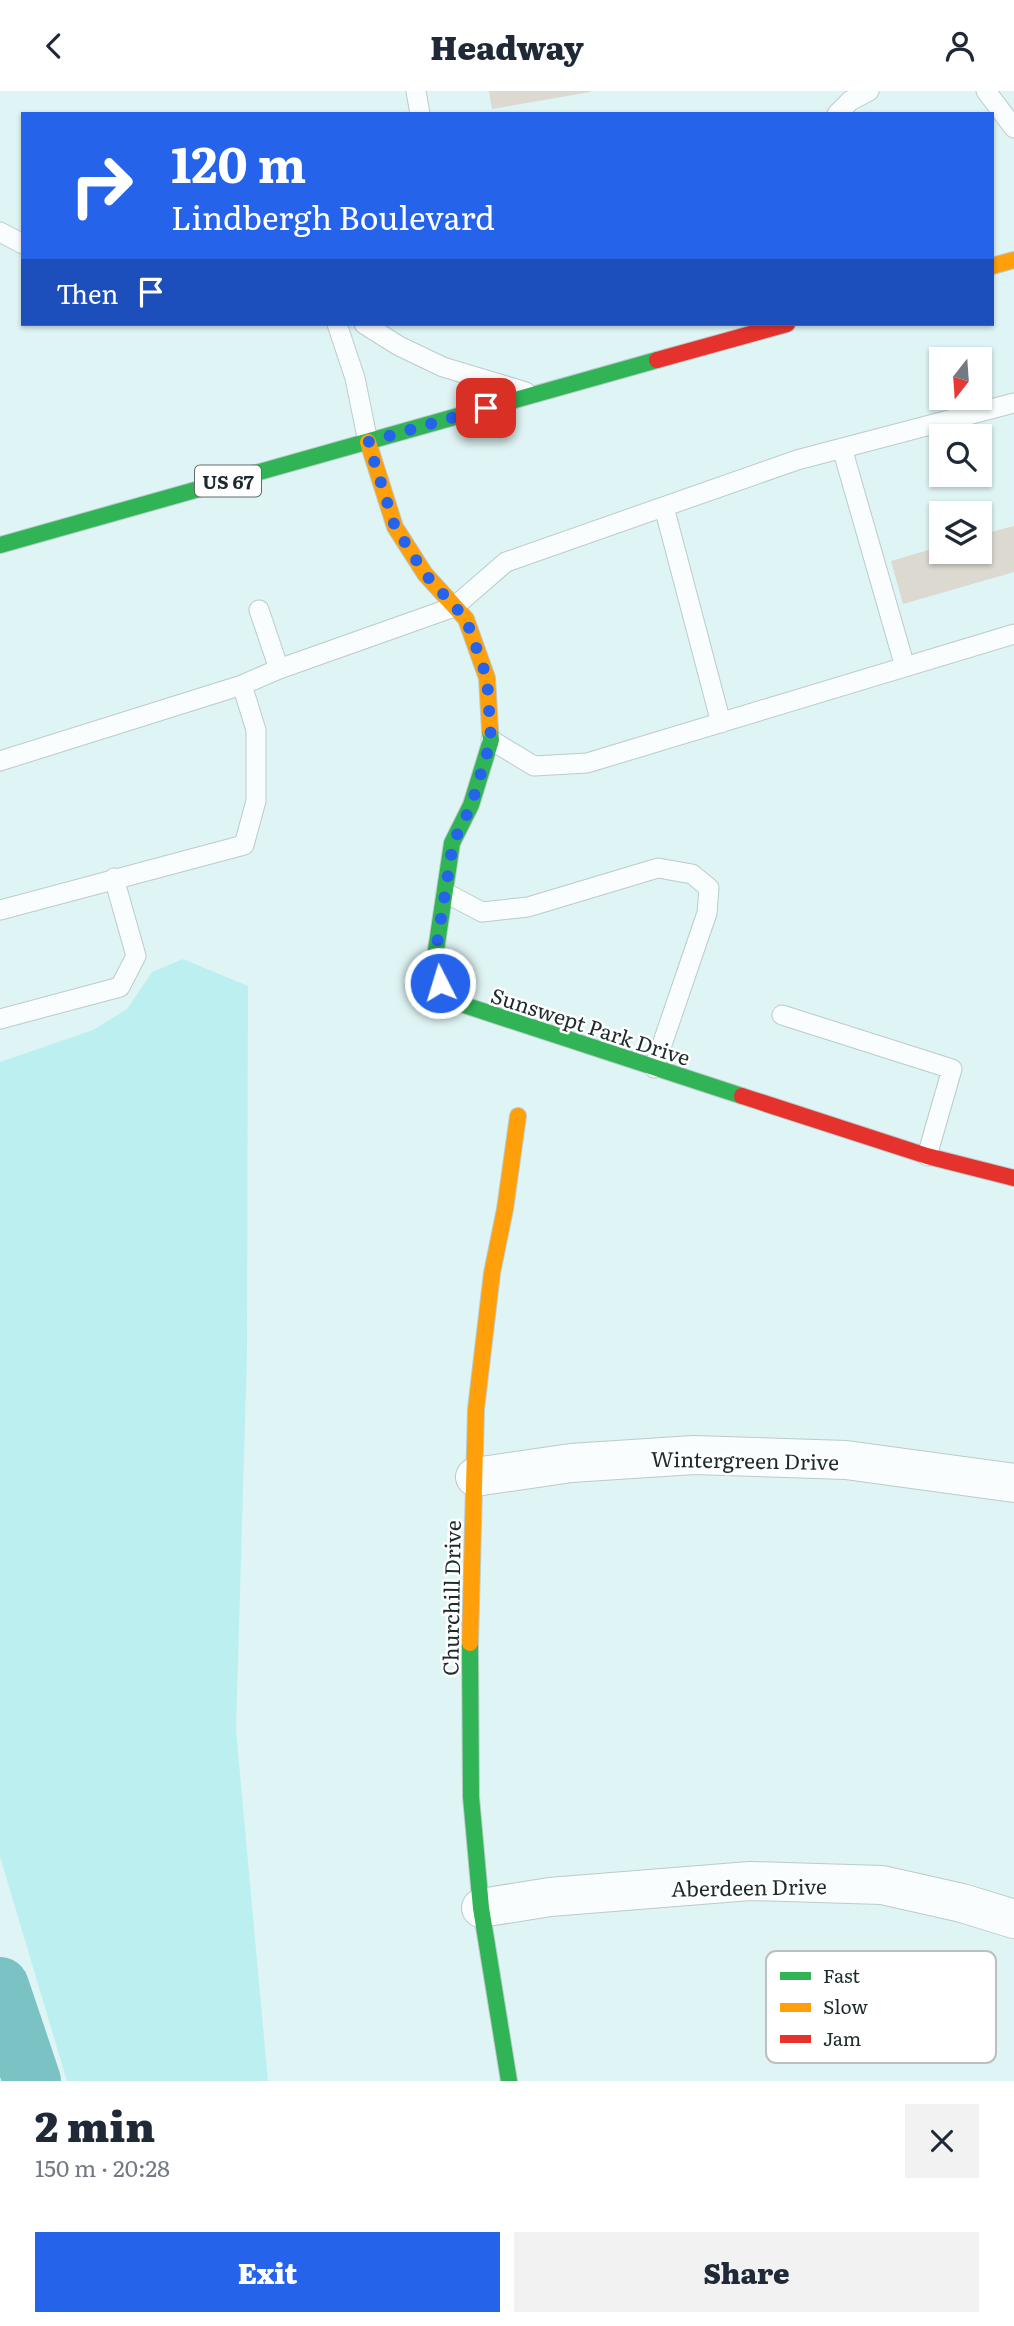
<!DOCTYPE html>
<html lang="en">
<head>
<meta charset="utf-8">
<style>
	:root { --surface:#fff; --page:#f2f2f3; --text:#1f2937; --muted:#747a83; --accent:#2563eb }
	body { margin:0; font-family:Literata,serif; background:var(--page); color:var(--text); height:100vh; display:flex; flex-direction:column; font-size:26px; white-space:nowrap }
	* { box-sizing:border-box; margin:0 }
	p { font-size:23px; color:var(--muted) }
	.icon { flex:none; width:38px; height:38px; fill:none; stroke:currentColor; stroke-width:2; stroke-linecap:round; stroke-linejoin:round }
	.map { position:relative; height:1990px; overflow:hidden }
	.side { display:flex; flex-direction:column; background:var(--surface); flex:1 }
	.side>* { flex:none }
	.guide { position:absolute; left:21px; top:21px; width:973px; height:214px; border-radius:0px; box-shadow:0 2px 5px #0004; background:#2563eb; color:#fff; overflow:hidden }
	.needle { width:46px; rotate:197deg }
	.controls { position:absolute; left:929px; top:256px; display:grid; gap:14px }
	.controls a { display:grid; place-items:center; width:63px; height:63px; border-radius:0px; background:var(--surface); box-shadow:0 2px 5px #0004; font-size:35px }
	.pin { position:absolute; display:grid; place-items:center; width:60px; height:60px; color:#fff; margin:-30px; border-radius:14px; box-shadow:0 4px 10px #0006 }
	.me { position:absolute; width:77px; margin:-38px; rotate:355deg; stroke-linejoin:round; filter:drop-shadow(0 0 5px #0008) }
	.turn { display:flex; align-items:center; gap:24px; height:147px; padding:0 35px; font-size:32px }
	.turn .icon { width:91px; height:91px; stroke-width:2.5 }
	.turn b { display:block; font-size:49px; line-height:60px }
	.then { display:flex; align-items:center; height:66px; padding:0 35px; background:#0003; gap:14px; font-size:26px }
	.round { display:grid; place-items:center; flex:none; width:74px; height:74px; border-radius:0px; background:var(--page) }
	.head { display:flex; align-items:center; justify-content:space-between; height:119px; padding:0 35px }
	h1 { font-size:42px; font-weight:800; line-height:52px }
	.button { display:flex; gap:14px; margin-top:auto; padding:14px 35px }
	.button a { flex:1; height:80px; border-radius:0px; background:var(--accent); color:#fff; font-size:28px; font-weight:800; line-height:80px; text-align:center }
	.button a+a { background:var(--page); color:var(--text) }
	header { display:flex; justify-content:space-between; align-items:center; height:91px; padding:0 35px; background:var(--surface); font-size:32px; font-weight:800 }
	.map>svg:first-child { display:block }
	.green { fill:#bcf0f0 }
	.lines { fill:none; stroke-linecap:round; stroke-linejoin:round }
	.river { stroke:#7ac2c4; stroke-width:58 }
	.building { fill:#dbd9d0 }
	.lane-casing { stroke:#bbcbcb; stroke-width:21 }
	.street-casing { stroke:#bbcbcb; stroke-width:40 }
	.fast-casing { stroke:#bbcbcb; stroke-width:18 }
	.slow-casing { stroke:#bbcbcb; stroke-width:18 }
	.jam-casing { stroke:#bbcbcb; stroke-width:18 }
	.lane { stroke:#fafdfd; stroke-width:19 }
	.street { stroke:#fafdfd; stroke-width:38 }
	.fast { stroke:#30b455; stroke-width:16 }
	.slow { stroke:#ff9f0a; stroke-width:16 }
	.jam { stroke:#e5322d; stroke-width:16 }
	.route { stroke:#2563eb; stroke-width:12; stroke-dasharray:0 21.6 }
	.labels { text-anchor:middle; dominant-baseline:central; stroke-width:5; stroke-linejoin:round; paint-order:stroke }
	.shield { fill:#fff; stroke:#626b6b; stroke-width:2 }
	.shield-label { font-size:19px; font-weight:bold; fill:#1e2b2c }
	.street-label { font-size:21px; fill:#1e2b2c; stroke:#fff }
	.key { fill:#fff; stroke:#bcbfc0; stroke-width:2 }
	.key-label { font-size:19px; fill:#1e2b2c }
</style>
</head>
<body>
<header><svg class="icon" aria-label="back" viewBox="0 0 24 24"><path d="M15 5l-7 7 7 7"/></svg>Headway<svg class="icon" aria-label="person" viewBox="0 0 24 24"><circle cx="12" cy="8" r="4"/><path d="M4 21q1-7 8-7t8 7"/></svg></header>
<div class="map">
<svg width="1014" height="1990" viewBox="0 0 1014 1990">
	<rect width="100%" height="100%" fill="#dff4f4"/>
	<path class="green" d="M183,868L248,895L247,1263L236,1639L268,1990H67L0,1766V971L93,939L127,918L152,881Z"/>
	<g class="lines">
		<path class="river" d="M0,1895L32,1990"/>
	</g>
	<path class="building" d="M489,0H590V1L492,18Z
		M1014,435V481L903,513L891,470L942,455V460H980V444Z"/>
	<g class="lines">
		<defs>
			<path id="lane" d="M416,0L420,23
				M986,0L1014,37
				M837,23L850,10L869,0
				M0,141L23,153
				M337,233L355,287L368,351
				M364,233L399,255L443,276L526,301
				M842,357L905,576
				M664,416L721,632
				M259,519L279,578
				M242,594L279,578L454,516L506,471L797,369L1014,312
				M491,649L534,675L587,672L1014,543
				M0,670L242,594L256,639V710L244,754L0,819
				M446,802L482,821L528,816L658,777L692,783L709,797L707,822L654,977
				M782,924L952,978L927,1065
				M0,928L120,896L136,865L114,787"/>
			<path id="street" d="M475,1386L571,1372L694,1364L846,1369L1014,1392
				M481,1817L550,1806L750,1790L882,1794L962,1812L1014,1828"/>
			<path id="fast" d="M0,454L657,269
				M490,639L491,649L471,714L452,752L436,859L440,892L458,912L742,1005
				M470,1552L471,1706L481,1817L509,1990"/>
			<path id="slow" d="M992,175L1014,169
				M368,351L395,436L425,483L466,528L487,587L490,639
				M470,1552L476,1318L492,1182L505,1118L518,1025"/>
			<path id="jam" d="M657,269L787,233
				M742,1005L927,1065L1014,1087"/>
		</defs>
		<use href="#lane" class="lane-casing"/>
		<use href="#street" class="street-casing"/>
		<use href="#fast" class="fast-casing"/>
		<use href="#slow" class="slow-casing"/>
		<use href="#jam" class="jam-casing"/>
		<use href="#lane" class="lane"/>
		<use href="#street" class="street"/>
		<use href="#fast" class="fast"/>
		<use href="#slow" class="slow"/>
		<use href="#jam" class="jam"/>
	</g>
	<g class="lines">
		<path class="route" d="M440,892L436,859L453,752L471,715L491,649L487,587L466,528L425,483L395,436L368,351L486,317"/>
	</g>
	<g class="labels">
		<rect class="shield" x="195" y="374.5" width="66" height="31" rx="5"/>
		<g class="shield-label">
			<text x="228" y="390">US 67</text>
		</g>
		<g class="street-label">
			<text transform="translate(591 934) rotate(18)">Sunswept Park Drive</text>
			<text transform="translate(745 1368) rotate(1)">Wintergreen Drive</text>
			<text transform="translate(450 1507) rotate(-89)">Churchill Drive</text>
			<text transform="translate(749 1795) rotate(-1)">Aberdeen Drive</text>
		</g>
	</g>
	<rect x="766" y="1860" width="230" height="112" rx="10" class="key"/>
	<rect x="780" y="1881" width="31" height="8" fill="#30b455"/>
	<rect x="780" y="1912" width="31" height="9" fill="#ff9f0a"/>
	<rect x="780" y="1944" width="31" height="8" fill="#e5322d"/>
	<g class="key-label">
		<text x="823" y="1892">Fast</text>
		<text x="823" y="1923">Slow</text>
		<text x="823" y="1955">Jam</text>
	</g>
</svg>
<div class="controls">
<a><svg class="needle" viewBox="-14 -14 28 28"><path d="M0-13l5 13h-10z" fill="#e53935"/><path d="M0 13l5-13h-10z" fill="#747a83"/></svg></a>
<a><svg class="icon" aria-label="search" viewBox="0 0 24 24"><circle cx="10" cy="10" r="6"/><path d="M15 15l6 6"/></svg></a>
<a><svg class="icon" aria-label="layers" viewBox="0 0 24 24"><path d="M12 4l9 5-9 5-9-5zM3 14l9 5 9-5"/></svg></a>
</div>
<div class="pin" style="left:486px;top:317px;background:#d93025"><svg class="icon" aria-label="arrive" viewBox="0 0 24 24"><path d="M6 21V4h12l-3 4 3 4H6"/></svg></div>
<svg class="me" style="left:440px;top:892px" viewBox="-20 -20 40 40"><circle r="17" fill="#2563eb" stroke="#fff" stroke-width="3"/><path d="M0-11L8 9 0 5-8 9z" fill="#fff"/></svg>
<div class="guide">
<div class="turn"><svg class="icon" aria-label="right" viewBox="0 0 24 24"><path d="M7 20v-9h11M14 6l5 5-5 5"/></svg><div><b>120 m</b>Lindbergh Boulevard</div></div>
<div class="then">Then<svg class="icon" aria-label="arrive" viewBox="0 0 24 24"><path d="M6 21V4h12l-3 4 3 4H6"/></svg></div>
</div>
</div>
<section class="side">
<div class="head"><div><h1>2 min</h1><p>150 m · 20:28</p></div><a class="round"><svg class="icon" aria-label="close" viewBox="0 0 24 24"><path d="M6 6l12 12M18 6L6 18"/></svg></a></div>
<div class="button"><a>Exit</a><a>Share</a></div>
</section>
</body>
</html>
